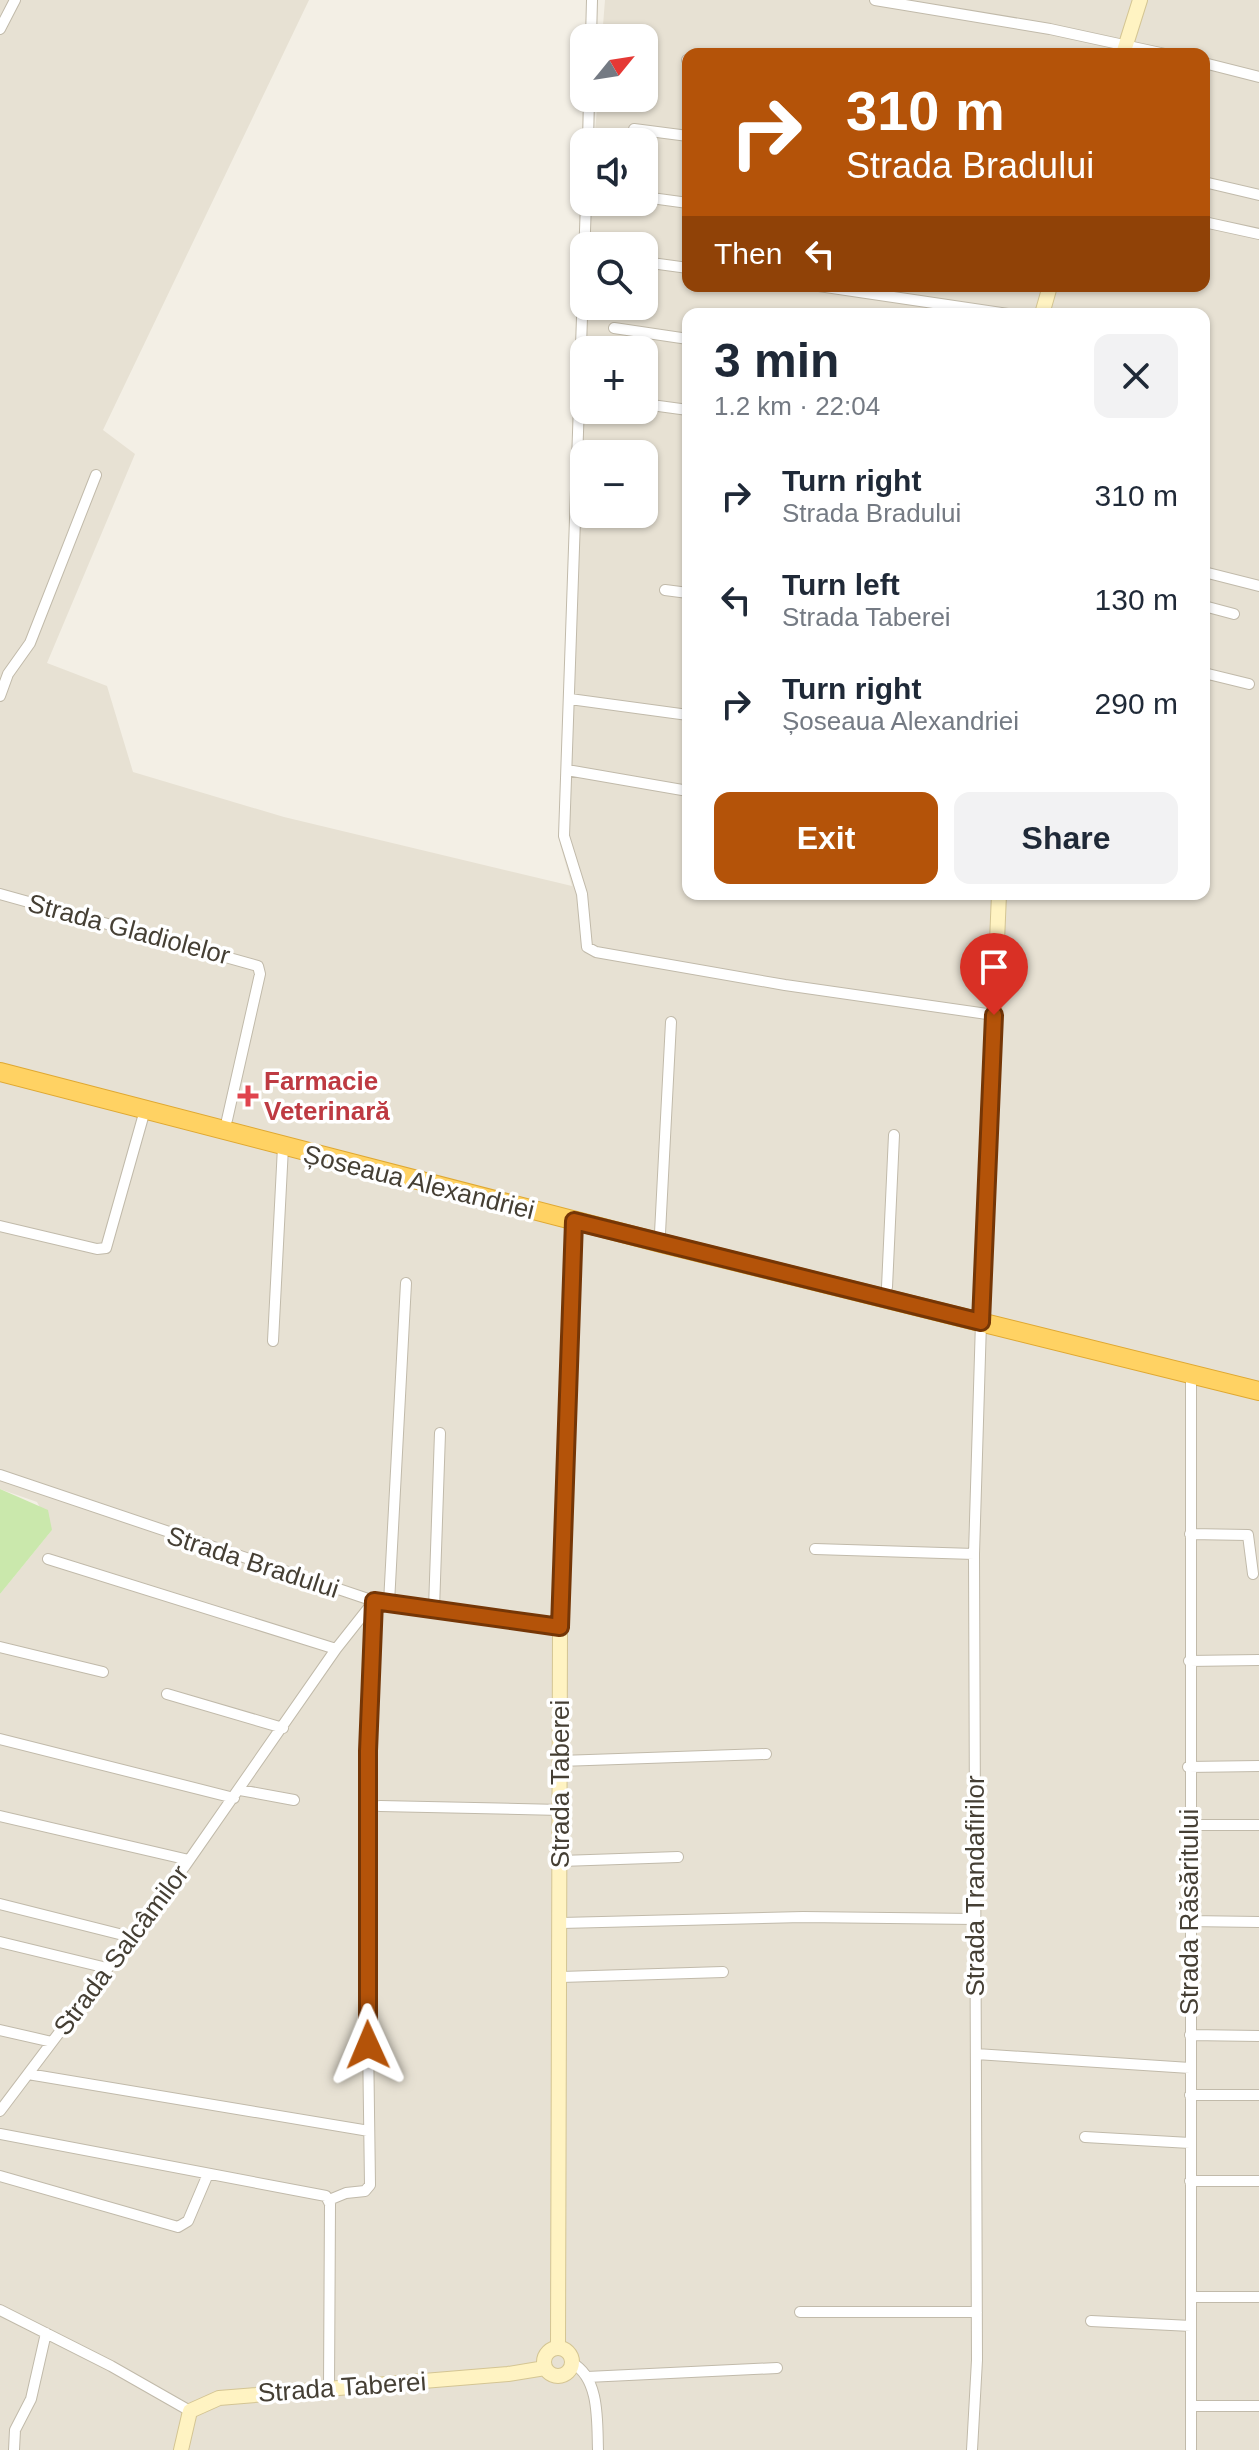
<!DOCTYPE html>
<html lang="en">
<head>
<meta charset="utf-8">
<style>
	:root { --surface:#fff; --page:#f2f2f3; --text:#1f2937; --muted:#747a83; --accent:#b45309 }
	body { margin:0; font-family:Helvetica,sans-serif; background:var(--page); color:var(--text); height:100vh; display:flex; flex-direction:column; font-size:30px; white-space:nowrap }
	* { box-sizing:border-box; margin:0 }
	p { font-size:26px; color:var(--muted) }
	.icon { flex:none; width:44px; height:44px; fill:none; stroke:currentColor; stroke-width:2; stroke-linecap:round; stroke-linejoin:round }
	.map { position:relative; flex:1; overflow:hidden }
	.side { position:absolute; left:682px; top:308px; width:528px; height:592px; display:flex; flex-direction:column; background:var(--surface); border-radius:16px; box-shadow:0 2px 6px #0004 }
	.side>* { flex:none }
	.guide { position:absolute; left:682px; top:48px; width:528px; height:244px; border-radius:16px; box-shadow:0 2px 6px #0004; background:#b45309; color:#fff; overflow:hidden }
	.needle { width:52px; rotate:60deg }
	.fabs { position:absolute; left:570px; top:24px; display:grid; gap:16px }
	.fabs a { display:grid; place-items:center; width:88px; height:88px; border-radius:16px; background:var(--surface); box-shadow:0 2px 6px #0004; font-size:40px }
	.pin { position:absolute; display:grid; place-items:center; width:68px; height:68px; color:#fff; margin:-82px -34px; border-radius:50% 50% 50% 0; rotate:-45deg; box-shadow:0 0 8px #0007 }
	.pin .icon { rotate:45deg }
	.me { position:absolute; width:88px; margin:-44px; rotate:359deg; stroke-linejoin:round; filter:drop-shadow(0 0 6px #0008) }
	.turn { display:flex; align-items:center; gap:28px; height:168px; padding:0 32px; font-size:36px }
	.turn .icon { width:104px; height:104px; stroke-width:2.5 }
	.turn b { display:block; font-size:56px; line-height:68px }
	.then { display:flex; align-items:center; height:76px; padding:0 32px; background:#0003; gap:16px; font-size:30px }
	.round { display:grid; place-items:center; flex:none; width:84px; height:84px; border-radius:16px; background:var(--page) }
	.overview { display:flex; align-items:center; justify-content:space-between; height:136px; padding:0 32px }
	h1 { font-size:48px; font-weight:600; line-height:60px }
	.button { display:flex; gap:16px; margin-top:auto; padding:16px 32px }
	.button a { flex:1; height:92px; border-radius:16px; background:var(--accent); color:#fff; font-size:32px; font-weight:600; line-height:92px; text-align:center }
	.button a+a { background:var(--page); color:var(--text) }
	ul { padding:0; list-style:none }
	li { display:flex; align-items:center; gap:24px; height:104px; padding:0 32px }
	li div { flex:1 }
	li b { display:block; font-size:30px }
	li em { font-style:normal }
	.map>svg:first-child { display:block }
	.residential { fill:#e7e1d3; fill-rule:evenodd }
	.green { fill:#cae8ac }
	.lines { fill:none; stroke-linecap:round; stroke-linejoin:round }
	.street-casing { stroke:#c1baaa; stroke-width:12 }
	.secondary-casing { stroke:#d4c593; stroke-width:16 }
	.highway-casing { stroke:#dfa832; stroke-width:20 }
	.street { stroke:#fff; stroke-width:10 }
	.secondary { stroke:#fff3c2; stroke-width:14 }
	.highway { stroke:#ffd263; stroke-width:18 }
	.route-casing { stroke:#753606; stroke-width:20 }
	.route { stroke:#b45309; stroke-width:14 }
	.health-dot { fill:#e0444e; stroke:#fff; stroke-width:3 }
	.labels { text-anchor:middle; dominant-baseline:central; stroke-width:7; stroke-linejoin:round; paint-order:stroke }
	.street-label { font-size:26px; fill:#453f34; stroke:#fff }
	.health-label { font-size:26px; font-weight:bold; fill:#be3a42; stroke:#fff; text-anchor:start }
</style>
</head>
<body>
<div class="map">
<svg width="1259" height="2450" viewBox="0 0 1259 2450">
	<rect width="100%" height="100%" fill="#f3efe5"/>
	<path class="residential" d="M0,0H309L103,430L135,454L47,663L107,686L133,772L284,817L572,886L560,844V792L584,306H644V246H586L590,202H644V142H594L598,98H644V38H602L605,0H1259V2450H0V1594L52,1530L37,1502L0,1489ZM688,54H1204V286H688ZM688,314H1204V894H688ZM584,350H644V410H584ZM584,454H644V514H584Z"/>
	<path class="green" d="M0,1489L48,1510L52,1530L0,1594Z"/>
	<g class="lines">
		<defs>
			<path id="street" d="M875,0L1050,29L1165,54
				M0,29L15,0
				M591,38L592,0
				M687,60H688
				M1204,63L1259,77
				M634,129L688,136
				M588,142L589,98
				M1204,182L1259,195
				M644,197L688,203
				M586,202L564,836L582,894L587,947L596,952L785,985L994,1015
				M1204,222L1259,234
				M644,262L688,268
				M819,286L1008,314
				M614,328L688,339
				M644,404L688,410
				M1204,572L1259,586
				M665,590L688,593
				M1204,606L1234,614
				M1204,673L1249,684
				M0,696L8,674L30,643L96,475
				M570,699L688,715
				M567,770L688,791
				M0,894L258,966L260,974L227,1120
				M0,1226L97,1249L106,1248L145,1110
				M660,1233L671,1022
				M887,1287L894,1135
				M273,1341L283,1147
				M1191,1374V2450
				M0,1475L374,1601L560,1627
				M1190,1534L1248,1535L1253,1574
				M815,1549L974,1554
				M48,1559L336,1649
				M389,1603L406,1283
				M434,1609L440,1433
				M0,1647L103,1672
				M1189,1661L1259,1660
				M167,1694L283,1728
				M0,1739L234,1798
				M560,1761L766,1754
				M1188,1767L1259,1766
				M240,1790L294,1800
				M380,1806L561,1810
				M0,1816L189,1860
				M1188,1825H1259
				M561,1861L678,1857
				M0,1904L131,1937
				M1188,1921L1259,1922
				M561,1923L803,1917L975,1919
				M0,1942L107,1968
				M561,1977L723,1972
				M0,2030L52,2042
				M1190,2035L1259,2036
				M976,2054L1190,2068
				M28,2074L369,2131
				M1190,2095H1259
				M0,2111L185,1866L336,1649L374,1601
				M0,2134L326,2196L330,2204L329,2388
				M1085,2137L1190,2143
				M0,2176L178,2227L188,2221L208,2174
				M1190,2181H1259
				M329,2200L346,2193L365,2191L370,2185L366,1891L374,1601
				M1191,2297H1259
				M0,2310L111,2366L190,2411
				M800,2312H977
				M1091,2321L1191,2326
				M572,2363C600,2378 597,2422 598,2450
				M587,2377L777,2368
				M1191,2406H1259
				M14,2450L15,2430L31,2399L46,2333
				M972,2450L977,2360L974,1554L981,1322"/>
			<path id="secondary" d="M1123,54L1140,0
				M1042,314L1050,286
				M981,1322L999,894
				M558,2347L560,1627L574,1221
				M544 2362a14 14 0 1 1 28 0a14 14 0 1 1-28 0Z
				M181,2450L190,2411L219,2398L508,2374L545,2368"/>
			<path id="highway" d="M0,1072L661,1243L1259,1391"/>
		</defs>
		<use href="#street" class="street-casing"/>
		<use href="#secondary" class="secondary-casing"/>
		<use href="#highway" class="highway-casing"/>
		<use href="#street" class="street"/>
		<use href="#secondary" class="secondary"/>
		<use href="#highway" class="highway"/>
	</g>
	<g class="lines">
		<defs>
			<path id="route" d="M368,2045V1751L374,1601L560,1627L574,1221L981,1322L994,1015"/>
		</defs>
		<use href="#route" class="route-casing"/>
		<use href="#route" class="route"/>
	</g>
	<path class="health-dot" d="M244 1084h8v8h8v8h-8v8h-8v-8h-8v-8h8z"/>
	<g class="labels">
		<g class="street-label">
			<text transform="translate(129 929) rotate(15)">Strada Gladiolelor</text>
			<text transform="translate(419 1182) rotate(14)">Șoseaua Alexandriei</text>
			<text transform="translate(253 1562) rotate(18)">Strada Bradului</text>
			<text transform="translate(560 1784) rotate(-90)">Strada Taberei</text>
			<text transform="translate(975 1886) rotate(-90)">Strada Trandafirilor</text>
			<text transform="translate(1189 1912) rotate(-90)">Strada Răsăritului</text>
			<text transform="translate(121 1950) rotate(-53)">Strada Salcâmilor</text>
			<text transform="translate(342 2387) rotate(-4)">Strada Taberei</text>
		</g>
		<g class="health-label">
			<text x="264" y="1081">Farmacie<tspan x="264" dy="30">Veterinară</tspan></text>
		</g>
	</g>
</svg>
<div class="fabs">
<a><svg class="needle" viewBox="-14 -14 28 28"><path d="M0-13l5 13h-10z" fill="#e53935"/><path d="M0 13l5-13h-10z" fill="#747a83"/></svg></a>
<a><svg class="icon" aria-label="sound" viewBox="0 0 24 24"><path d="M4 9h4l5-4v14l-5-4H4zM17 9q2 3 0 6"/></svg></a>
<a><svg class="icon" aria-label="search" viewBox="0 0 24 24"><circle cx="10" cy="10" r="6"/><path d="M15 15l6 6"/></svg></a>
<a>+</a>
<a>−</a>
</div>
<div class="pin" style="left:994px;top:1015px;background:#d93025"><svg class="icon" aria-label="arrive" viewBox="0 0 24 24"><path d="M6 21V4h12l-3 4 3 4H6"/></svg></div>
<svg class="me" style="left:368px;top:2045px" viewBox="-20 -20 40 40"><path d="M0-17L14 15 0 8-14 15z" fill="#b45309" stroke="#fff" stroke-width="4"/></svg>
<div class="guide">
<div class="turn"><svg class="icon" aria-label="right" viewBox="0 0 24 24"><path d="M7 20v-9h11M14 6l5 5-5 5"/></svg><div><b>310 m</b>Strada Bradului</div></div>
<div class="then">Then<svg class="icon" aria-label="left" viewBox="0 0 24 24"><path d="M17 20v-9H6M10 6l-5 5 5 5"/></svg></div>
</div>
<section class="side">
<div class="overview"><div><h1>3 min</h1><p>1.2 km · 22:04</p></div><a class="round"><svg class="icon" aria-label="close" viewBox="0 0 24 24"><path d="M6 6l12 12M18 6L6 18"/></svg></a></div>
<ul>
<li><svg class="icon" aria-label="right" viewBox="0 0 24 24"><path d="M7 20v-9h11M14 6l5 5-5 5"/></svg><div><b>Turn right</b><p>Strada Bradului</p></div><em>310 m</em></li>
<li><svg class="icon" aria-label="left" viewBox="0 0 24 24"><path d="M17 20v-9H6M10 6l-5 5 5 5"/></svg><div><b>Turn left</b><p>Strada Taberei</p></div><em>130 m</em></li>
<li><svg class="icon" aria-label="right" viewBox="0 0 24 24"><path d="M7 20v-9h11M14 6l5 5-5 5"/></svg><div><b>Turn right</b><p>Șoseaua Alexandriei</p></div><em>290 m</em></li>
</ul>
<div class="button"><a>Exit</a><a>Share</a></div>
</section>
</div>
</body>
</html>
